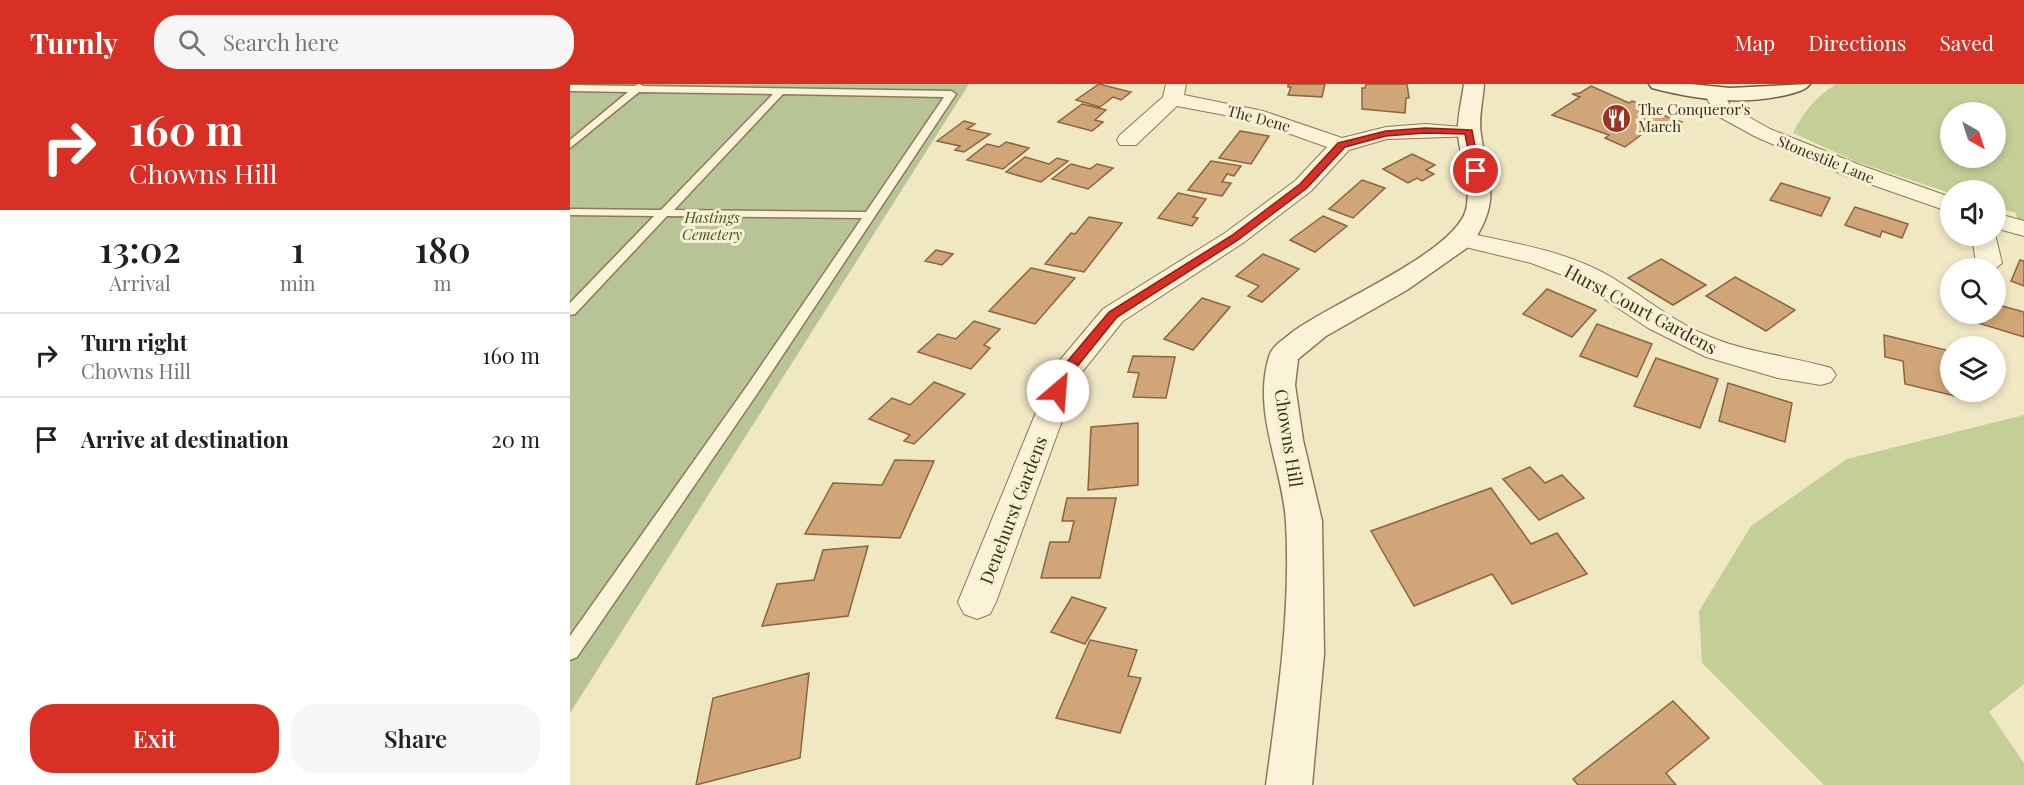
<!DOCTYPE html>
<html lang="en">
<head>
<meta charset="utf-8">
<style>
	:root { --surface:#fff; --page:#f6f6f6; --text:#202124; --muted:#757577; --line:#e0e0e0; --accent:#d93025 }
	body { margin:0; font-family:"Playfair Display",serif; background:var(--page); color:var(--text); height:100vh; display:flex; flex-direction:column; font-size:22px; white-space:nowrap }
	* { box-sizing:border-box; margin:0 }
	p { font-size:20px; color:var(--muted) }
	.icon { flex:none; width:33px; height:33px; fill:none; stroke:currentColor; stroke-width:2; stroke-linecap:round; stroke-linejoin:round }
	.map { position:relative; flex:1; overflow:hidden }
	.drawer { display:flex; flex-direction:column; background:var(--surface); width:570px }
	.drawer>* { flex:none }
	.top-card { background:#d93025; color:#fff; overflow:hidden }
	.needle { width:39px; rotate:141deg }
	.buttons { position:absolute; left:1370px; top:18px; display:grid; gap:12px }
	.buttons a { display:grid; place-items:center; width:66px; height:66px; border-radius:50%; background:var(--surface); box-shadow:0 3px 9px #0003; font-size:30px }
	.pin { position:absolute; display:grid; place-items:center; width:51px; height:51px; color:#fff; margin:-26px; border:3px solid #fff; border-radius:50%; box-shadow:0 2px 6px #0007 }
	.me { position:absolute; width:66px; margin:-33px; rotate:27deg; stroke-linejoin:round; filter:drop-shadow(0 0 4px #0008) }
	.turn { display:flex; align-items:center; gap:21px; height:126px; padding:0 30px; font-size:27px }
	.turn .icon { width:78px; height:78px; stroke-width:2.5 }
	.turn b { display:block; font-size:42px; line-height:51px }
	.eta { display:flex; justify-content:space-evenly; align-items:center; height:102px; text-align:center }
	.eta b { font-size:36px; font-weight:600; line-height:42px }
	.primary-button { display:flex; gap:12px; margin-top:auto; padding:12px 30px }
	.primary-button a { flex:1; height:69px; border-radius:24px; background:var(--accent); color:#fff; font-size:24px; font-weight:600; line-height:69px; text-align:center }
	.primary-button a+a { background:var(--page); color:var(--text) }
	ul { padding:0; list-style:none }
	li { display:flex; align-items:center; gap:18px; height:84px; padding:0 30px; border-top:2px solid var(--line) }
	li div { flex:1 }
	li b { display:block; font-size:22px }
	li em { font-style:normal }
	header { display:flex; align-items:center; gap:36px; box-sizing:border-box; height:84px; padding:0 30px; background:var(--accent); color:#fff }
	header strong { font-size:28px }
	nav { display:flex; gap:33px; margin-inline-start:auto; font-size:21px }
	.search { width:420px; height:54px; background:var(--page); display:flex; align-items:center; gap:15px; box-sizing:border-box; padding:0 21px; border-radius:24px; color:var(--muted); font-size:22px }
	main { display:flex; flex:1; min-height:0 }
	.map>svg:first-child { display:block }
	.green { fill:#c3cf96; fill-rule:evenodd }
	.cemetery { fill:#b9c496 }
	.building { fill:#d0a577; stroke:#8c643d; stroke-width:1.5 }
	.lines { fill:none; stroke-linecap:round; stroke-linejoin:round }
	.service-casing { stroke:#8c7959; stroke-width:3 }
	.minor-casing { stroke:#8c7959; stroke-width:2 }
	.tertiary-casing { stroke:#8c7959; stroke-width:3 }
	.secondary-casing { stroke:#6d5a3c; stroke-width:3 }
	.service { fill:#faf3d7; fill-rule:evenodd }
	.minor { fill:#faf3d7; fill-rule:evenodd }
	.tertiary { fill:#faf3d7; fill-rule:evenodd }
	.secondary { fill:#faf3d7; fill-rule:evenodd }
	.route { fill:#d93025; stroke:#8d1f18; stroke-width:1.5 }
	.labels { text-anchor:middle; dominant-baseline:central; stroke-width:6; stroke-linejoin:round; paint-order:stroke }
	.far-poi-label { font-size:15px; fill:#3b2f1e; stroke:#f7f0d3; text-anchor:start }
	.far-street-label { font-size:15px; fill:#3b2f1e; stroke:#f7f0d3 }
	.far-park-label { font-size:15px; font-style:italic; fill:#455823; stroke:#f7f0d3 }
	.street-label { font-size:18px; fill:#3b2f1e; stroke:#f7f0d3 }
</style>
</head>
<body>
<header>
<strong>Turnly</strong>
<div class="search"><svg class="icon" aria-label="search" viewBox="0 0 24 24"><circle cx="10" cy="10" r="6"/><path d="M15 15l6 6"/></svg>Search here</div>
<nav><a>Map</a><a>Directions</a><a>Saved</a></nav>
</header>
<main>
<section class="drawer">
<div class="top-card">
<div class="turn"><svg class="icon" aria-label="right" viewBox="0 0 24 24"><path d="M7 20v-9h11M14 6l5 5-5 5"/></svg><div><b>160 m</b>Chowns Hill</div></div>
</div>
<div class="eta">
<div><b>13:02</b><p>Arrival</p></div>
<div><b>1</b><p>min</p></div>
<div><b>180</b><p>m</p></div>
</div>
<ul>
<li><svg class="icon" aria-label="right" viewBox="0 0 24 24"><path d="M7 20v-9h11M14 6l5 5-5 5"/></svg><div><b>Turn right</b><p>Chowns Hill</p></div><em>160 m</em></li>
<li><svg class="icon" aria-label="arrive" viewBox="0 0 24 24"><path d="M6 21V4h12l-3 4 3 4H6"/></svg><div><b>Arrive at destination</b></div><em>20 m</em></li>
</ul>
<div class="primary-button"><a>Exit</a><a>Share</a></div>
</section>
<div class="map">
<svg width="1454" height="701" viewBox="0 0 1454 701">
	<rect width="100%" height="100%" fill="#f0e7c3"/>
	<path class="green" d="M1266,0H1454V142L1447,135L1446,129L1425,123V106H1380V109L1287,78L1223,49C1234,27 1246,13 1266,0ZM1380,28H1425V74H1380Z
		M1454,331V600L1419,628L1454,679V701H1254L1132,579L1129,527L1181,442L1277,375Z"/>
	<path class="cemetery" d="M0,0H399L0,629Z"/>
	<path class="building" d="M529,0L561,8L551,16L543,13L530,23L506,16Z
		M718,0H755L752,13L718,11L721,3H718Z
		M796,0H837L839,14H836L835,29L792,25V4H795Z
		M1021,2L1059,19L1062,17L1088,26L1085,28L1112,38L1099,48L1083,42L1055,63L1035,54L1039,51L982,31L1010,13L1002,10L1010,9Z
		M512,20L536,26L525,36L533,38L522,47L488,38Z
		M394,37L405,40L397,45L420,50L394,68L385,66L390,62L367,57Z
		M670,47L699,52L681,80L649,74Z
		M436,58L459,64L433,85L397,76L417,60L429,63Z
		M842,70L865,81L856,86L864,90L852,97L847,94L838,99L813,85Z
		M455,73L479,80L487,74L498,77L471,98L436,88Z
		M641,77L671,82L664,92L657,90L652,98L661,99L652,112L618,106Z
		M501,80L520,85L527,80L543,84L518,105L482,95Z
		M792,96L815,104L783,134L759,125Z
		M1211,99L1260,114L1251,132L1200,116Z
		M608,109L636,115L623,133L628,134L622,142L588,134Z
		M1285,123L1338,140L1332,154L1312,147L1310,153L1275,141Z
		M753,132L777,142L745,168L720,156Z
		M519,133L552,139L514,188L475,180L501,149L505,150Z
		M366,166L383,170L372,181L355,177Z
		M693,170L729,185L692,218L678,212L689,202L666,192Z
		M1091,175L1136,201L1103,221L1058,194Z
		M1450,176L1454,177V202L1441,197Z
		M461,184L505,194L465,240L419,227Z
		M1165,193L1225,226L1196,247L1136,212Z
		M977,205L1026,226L1002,253L953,230Z
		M632,214L660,223L623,266L594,255Z
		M1425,220L1454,228V253L1408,239L1409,230H1425Z
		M404,237L430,245L414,261L420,264L401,285L348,268L368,250L386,255Z
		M1027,240L1082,260L1067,293L1010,272Z
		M1314,251L1380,267V308H1401L1402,316L1335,300L1333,277L1315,273Z
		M563,272L605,273L596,314L563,313L569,289L558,288Z
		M1086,274L1148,295L1130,344L1064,322Z
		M364,298L395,310L344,360L334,357L340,351L299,335L322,314L340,321Z
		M1158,299L1222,319L1215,358L1149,337Z
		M568,339V401L518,406L521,343Z
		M325,376L364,377L330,454L235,450L263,399L312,401Z
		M960,383L975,399L992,391L1014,414L969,436L933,395Z
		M921,404L961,460L987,449L1017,490L942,520L922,490L844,522L801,447Z
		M497,414H546L530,494H471L480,458H499L504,437H492Z
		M298,462L278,532L192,542L207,500L244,496L253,466Z
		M502,513L536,524L515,560L481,548Z
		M520,556L567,566L558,592L571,594L550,649L486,634Z
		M239,589L230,674L126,701L143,614Z
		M1103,617L1139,654L1096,689L1106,701H1008L1003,695Z"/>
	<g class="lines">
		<defs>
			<path id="service" d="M69,0L73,2L381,7L386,10L187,310L7,573L0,576V552L177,302L292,134L97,132L5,230L0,231V219L84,132L0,131V125L91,126L203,10L69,8L0,64V56L58,8L0,7V1L64,2ZM213,10L374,13L296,128L104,126Z"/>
			<path id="minor" d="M596,0H616L614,11L693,27L772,54L816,43L855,40L906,44L910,48L906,52L817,55L779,66L741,107L673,159L553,237L508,293L426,518L420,530L407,535L394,530L388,518L485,282L533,225L655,149L725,97L757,63L681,36L607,22L566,61H550L547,56L550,51L593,13Z
				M1145,5L1152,7L1161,23L1200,45L1290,81L1380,113V128L1274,91L1186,53L1146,31L1135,11L1138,7Z
				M1425,129L1454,137V152L1425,144Z
				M892,148C939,158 990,166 1032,188C1069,208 1099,236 1138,252C1178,269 1220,272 1261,284L1266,291L1261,298L1251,301L1208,294L1136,273L1078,244L1006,196L961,179L883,160L880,155L883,150Z
				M1425,150L1432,179L1425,185L1410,184L1406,179L1402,152Z"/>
			<path id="tertiary" d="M894,0H914C913,16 908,35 911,51C918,99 932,116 901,161L837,206L756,252L728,275L725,301L733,356L752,437L754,570L742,701H696C708,614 721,526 716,438C713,384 682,328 699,273C702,262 712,257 720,250C758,220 884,170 896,126C902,101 890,75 888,50C887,34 892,16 894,0Z"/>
			<path id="secondary" d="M1079,0H1120L1160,4L1240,0C1236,6 1227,8 1220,10C1174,22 1127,16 1082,4Z"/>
		</defs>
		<use href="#service" class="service-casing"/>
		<use href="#minor" class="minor-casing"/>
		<use href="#tertiary" class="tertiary-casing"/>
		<use href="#secondary" class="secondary-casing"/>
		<use href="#service" class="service"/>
		<use href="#minor" class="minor"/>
		<use href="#tertiary" class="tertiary"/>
		<use href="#secondary" class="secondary"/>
	</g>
	<path class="route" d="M855,44L902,46L910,89L902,87L895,50L855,49L816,52L775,63L737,104L668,156L547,233L501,290L493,310H484L482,307L491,285L539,228L661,152L730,100L768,59L816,47Z"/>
	<defs>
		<symbol id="restaurant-disc" viewBox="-11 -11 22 22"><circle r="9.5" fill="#9e3126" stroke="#f7f0d3"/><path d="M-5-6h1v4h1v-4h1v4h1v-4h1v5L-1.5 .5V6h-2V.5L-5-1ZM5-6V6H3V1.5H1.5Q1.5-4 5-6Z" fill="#fff"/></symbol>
	</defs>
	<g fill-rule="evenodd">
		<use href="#restaurant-disc" x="1030" y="18" width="33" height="33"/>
	</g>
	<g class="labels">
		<g class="far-poi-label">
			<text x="1068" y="25">The Conqueror's<tspan x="1068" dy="17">March</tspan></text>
		</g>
		<g class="far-street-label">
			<text transform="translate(689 34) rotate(15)">The Dene</text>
			<text transform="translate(1256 75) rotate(22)">Stonestile Lane</text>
		</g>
		<g class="far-park-label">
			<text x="142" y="133">Hastings<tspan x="142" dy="17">Cemetery</tspan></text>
		</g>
		<g class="street-label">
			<text transform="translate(1071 225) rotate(28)">Hurst Court Gardens</text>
			<text transform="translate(719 354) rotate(81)">Chowns Hill</text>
			<text transform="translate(443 426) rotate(-69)">Denehurst Gardens</text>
		</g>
	</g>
</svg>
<div class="buttons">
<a><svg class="needle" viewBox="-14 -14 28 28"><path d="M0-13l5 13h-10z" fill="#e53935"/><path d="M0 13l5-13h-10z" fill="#757577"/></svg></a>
<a><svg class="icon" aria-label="sound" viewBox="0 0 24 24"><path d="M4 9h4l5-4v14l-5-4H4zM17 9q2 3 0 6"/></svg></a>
<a><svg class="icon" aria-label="search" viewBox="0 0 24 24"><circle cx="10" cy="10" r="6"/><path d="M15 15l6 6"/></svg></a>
<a><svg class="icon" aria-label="layers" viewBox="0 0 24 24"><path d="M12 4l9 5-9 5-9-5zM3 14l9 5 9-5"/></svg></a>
</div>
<div class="pin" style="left:906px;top:87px;background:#d93025"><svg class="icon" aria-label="arrive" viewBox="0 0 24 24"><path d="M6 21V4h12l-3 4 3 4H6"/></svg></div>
<svg class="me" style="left:488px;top:307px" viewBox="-20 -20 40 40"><circle r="19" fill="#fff"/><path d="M0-13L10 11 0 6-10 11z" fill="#d93025"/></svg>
</div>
</main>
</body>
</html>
